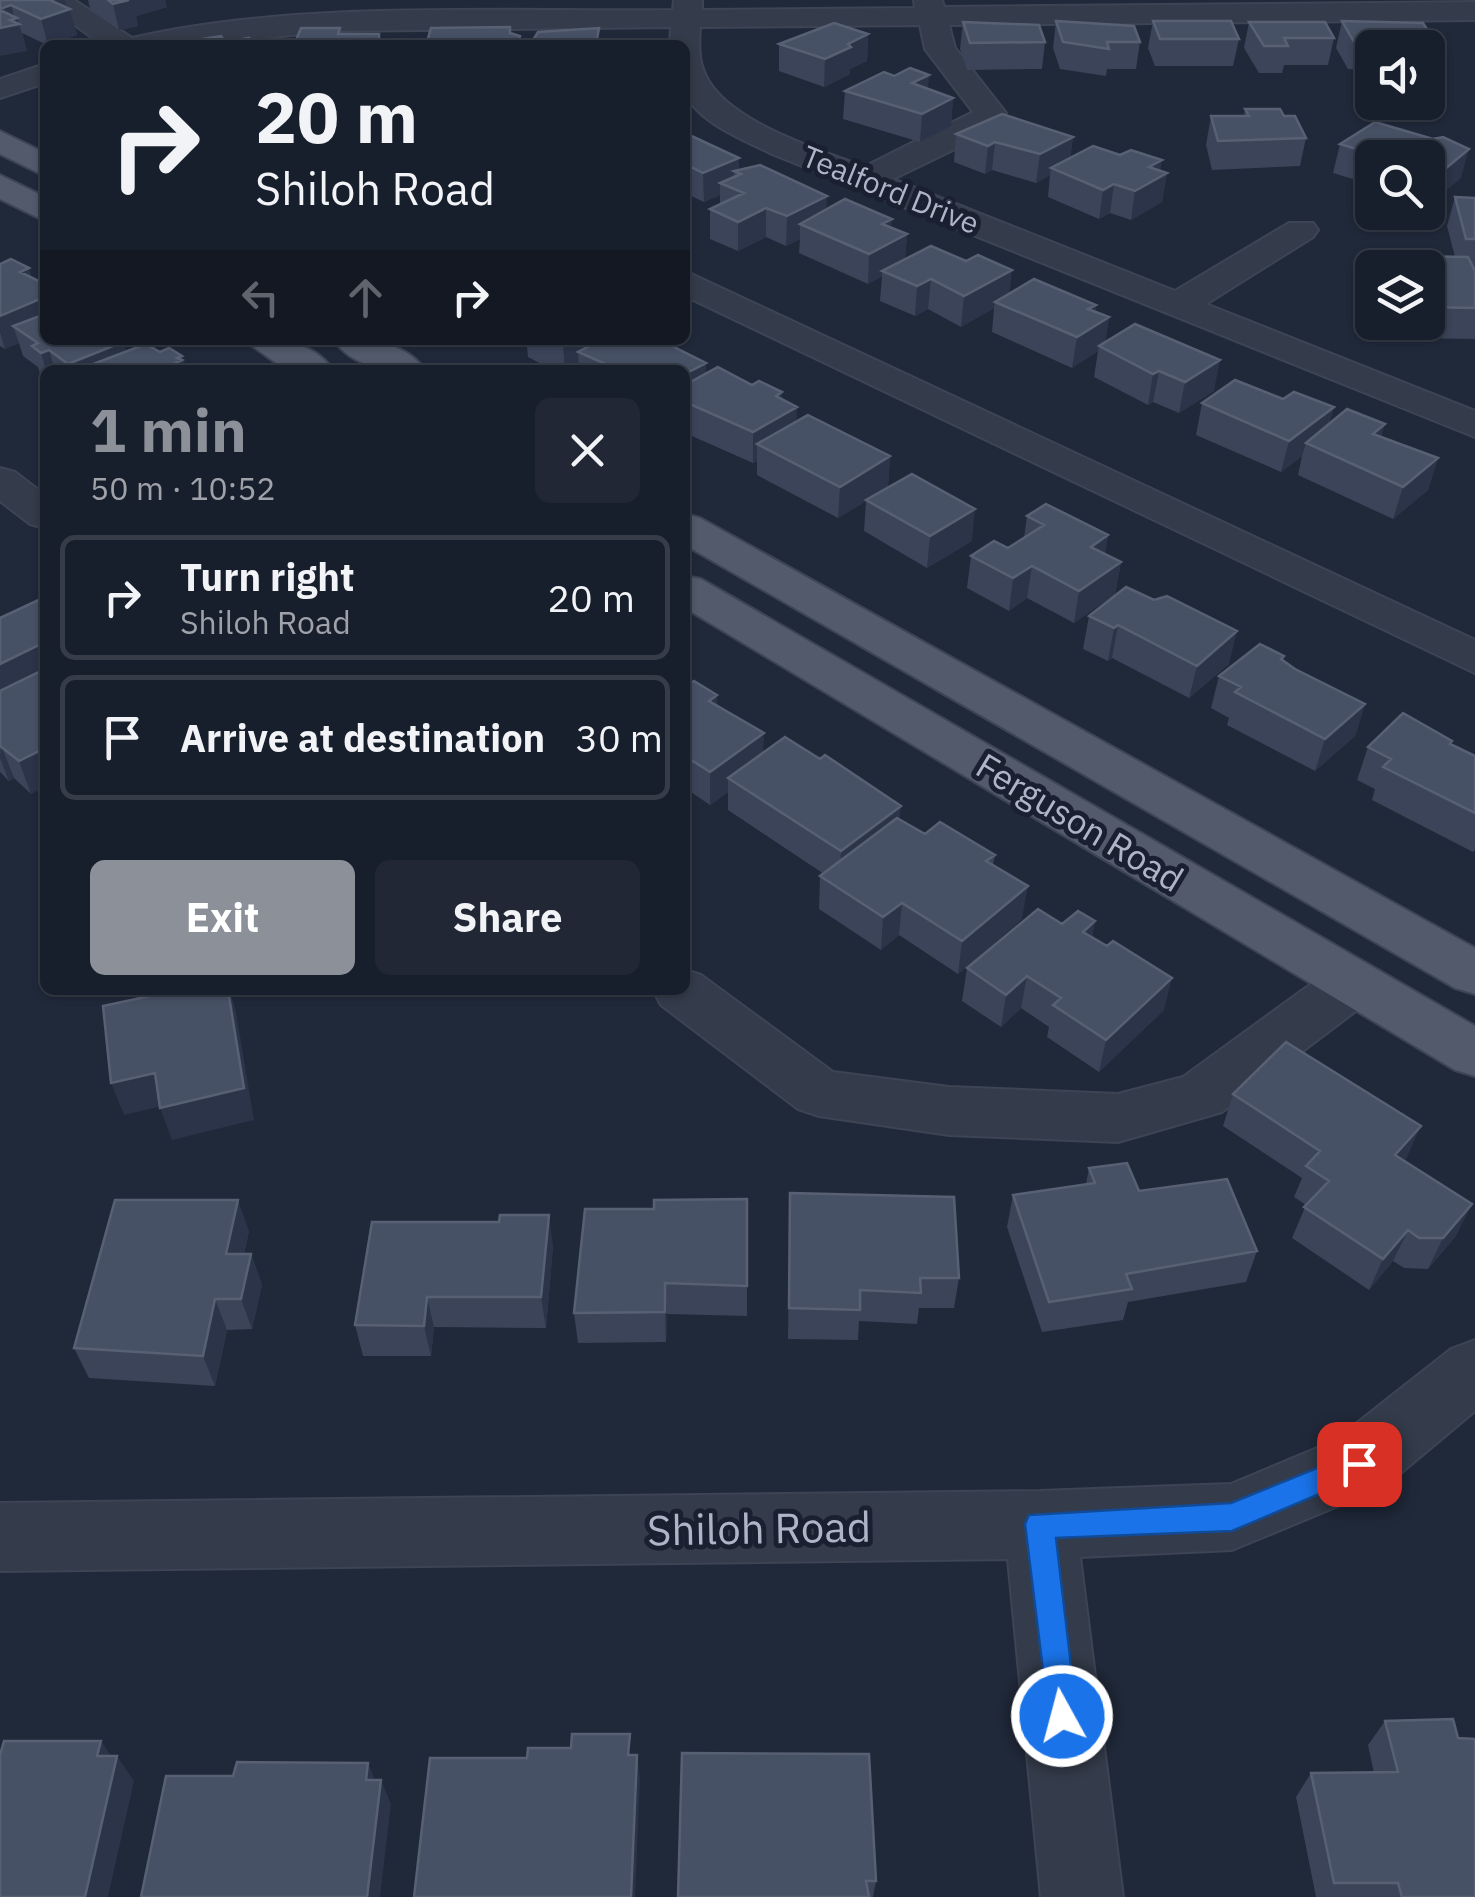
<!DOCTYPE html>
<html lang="en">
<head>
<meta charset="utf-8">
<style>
	:root { --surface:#181f2c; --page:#212734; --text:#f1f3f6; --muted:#9fa2a9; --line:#363d48; --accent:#8c9099 }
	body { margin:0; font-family:"IBM Plex Sans",sans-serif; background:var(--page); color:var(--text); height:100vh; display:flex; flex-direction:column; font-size:38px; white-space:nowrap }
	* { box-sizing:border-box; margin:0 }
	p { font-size:32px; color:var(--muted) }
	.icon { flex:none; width:55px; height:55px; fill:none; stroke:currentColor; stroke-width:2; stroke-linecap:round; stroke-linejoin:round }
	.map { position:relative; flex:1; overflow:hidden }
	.details { position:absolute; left:40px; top:365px; width:650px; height:630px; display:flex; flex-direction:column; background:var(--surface); border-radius:15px; box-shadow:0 2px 8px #0004,0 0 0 2px var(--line) }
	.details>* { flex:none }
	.banner { position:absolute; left:40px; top:40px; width:650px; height:305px; border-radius:15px; box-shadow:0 2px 8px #0004,0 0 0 2px var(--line); background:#181f2c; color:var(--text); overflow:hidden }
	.controls { position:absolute; left:1355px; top:30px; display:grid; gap:20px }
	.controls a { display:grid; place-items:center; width:90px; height:90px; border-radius:15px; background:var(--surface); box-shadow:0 2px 8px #0004,0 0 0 2px var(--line); font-size:50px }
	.pin { position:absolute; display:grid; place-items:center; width:85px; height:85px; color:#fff; margin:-42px; border-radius:20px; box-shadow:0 5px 15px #0006 }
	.me { position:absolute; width:110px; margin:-55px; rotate:353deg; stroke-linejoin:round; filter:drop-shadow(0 0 8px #0008) }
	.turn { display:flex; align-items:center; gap:35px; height:210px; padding:0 50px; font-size:45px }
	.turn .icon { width:130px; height:130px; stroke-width:2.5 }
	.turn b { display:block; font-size:70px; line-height:85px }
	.lanes { display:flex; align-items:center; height:95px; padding:0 50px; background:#0003; justify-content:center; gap:50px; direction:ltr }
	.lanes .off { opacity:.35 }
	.round { display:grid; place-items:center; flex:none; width:105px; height:105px; border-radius:15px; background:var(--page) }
	.overview { display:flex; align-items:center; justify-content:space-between; height:170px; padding:0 50px }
	h1 { font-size:60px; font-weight:700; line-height:75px; color:var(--accent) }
	.primary-button { display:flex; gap:20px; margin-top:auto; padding:20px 50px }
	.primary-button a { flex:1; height:115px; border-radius:15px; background:var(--accent); color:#fff; font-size:40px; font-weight:700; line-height:115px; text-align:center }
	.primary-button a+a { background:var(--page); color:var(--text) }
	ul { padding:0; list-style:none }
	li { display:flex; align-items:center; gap:30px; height:125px; margin:0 20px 15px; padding:0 30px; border:5px solid var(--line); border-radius:15px }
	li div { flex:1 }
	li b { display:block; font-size:38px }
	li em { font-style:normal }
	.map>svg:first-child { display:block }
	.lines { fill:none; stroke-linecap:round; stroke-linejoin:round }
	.minor-casing { stroke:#3d4454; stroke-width:4 }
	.major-casing { stroke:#3d4454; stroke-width:4 }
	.minor { fill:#343b4a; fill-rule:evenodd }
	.major { fill:#525a6b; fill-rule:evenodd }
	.wall { fill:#3b4459 }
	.shaded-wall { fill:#2b3448 }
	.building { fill:#475165; stroke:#586074; stroke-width:2.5 }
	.route { fill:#1a73e8; stroke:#114b97; stroke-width:2.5 }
	.labels { text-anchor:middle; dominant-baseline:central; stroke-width:10; stroke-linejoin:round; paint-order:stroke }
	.far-street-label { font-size:30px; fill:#afb5c7; stroke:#1a202f }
	.street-label { font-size:35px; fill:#afb5c7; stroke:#1a202f }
	.near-street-label { font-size:42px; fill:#afb5c7; stroke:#1a202f }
</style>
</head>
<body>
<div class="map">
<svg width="1475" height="1897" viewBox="0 0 1475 1897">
	<rect width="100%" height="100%" fill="#20293a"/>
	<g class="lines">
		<defs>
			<path id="minor" d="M41,0H74L132,38C295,0 503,12 673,10L674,0H702V10L915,8L914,0H942L944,7L1475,2V20L949,25L955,48L1006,113L990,132L893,179L1175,291L1289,223H1313L1318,230L1313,237L1206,304L1475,411V437L772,154C747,141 698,123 686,94C681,81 685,59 685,45H670L671,27L331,31L197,45H102ZM920,25L925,49L973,112L864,167C818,149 725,121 705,74C698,59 699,43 700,27Z
				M45,64V83L0,98V79Z
				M685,271L1475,640V673L685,296Z
				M0,468L15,472L45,495V528L30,524L0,501Z
				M1353,962L1373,968L1381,983L1373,998L1222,1112L1118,1142L949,1135L819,1116L798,1109L661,1005L653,990H685V970L701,975L833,1072L949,1087L1118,1094L1183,1077L1333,968Z
				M1475,1340V1411L1384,1487L1232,1550L1080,1557L1123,1897H1041L1008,1559L0,1571V1503L1040,1491L1231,1484L1334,1441L1451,1349Z"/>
			<path id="major" d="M0,131L45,153V176L0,154Z
				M0,175L45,197V221L0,199Z
				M244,340C277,340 313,340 333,370H286Z
				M334,340C367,340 404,340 425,370C392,370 355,371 334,340Z
				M685,514L700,518L1475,948V994L1455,988L685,545Z
				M685,576L701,579L1475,1026V1076L1455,1070L685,608Z"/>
		</defs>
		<use href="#minor" class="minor-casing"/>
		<use href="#major" class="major-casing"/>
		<use href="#minor" class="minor"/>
		<use href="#major" class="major"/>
	</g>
	<path class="wall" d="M0,0H65L67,7L70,9L77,35L47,45L22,33L27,51Z
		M88,0H165L167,7L136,16L138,26L119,30L90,9Z
		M1056,21L1140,42L1136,69H1107L1106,76L1060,69L1053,48Z
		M1153,21L1239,39L1233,66H1155L1148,48Z
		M1342,21L1438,46L1430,73H1428V48H1372V70L1348,69L1336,48Z
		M963,22L1045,42L1042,69L967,70L960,49Z
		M1249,22L1334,38L1328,65H1284L1282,73H1259L1244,48Z
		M868,34L867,61L850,69V74L824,87L779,71V44Z
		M928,89L953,98L951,126L920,142L843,119L845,91Z
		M1245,109L1284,116L1306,138L1300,166L1212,170L1206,145L1211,116H1244Z
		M1375,122L1461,178L1436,198L1428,194V158H1372V181L1369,184L1333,173L1340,144Z
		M685,133L739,158V169L827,209L891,228L907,234L905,259L1009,294L1096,305L1095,312L1109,317L1105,343L1214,391L1179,413L1153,402L1148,405L1094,377L1098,351L1072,368L992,332L994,308L961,327L928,309L915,316L880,301L882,276L868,284L799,253L800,239L786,246L766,237L738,251L710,239V209L720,204V195L704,202L685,193Z
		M956,134L1073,137L1070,158L1160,171L1167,173L1162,202L1131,220L1110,213L1099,219L1048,197L1050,175L1036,183L992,170L985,174L954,162Z
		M1455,197L1475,198V339L1412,338L1405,322H1428V268H1406L1409,256L1455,257L1447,226Z
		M0,264L29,268L45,340L123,342L126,352H160L182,356L185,370H45V380L41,377L38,367L23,356L19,343L5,349L0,346Z
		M521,340H660L706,363V374L782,400L797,421L890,456L888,487L972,541L927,568L864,531L866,501L838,518L757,475V461L753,463L685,433V370H553L528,357L527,347L521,344Z
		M1283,399L1334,407L1329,423L1382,437L1438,458L1428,490L1393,519L1298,475L1302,456L1281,472L1196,435L1202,403Z
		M1027,516L1108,535L1105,554L1121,562L1115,594L1074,623L1027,598L1009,611L967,588L971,556L1008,548L1024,538Z
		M1089,616L1229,664L1189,698L1112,658L1108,661L1083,649Z
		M0,618L31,794L14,778L9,781L0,772Z
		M1284,656L1283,661L1295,669L1365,704L1355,736L1315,771L1227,725L1229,718L1211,708L1219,676Z
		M685,686L717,706L763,753L900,819L925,834L995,855L993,865L1022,919L958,974L899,935L881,950L819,909L820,876L824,874L728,810V792L710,805L685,788Z
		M1451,745L1475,756V850L1473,852L1372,800L1375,789L1357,780L1368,747Z
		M1095,921L1092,937L1164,1010L1099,1072L1047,1037L1049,1027L1021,1008L1001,1027L962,1001L967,968L1062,924Z
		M1233,1094L1407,1157L1404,1161L1456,1236L1428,1269L1404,1268L1393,1261L1369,1290L1292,1238L1306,1205L1294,1197L1302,1178L1223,1126Z
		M1089,1168L1139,1191L1257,1251L1246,1282L1128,1302L1123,1320L1042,1332L1007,1227L1013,1195L1086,1184Z
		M790,1193L959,1278L954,1308H919L917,1324L859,1321L858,1340L788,1339Z
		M747,1199V1316L667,1314L666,1342L578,1343L574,1313L654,1209Z
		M249,1231L244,1254H251L262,1285L252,1329L227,1330L215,1386L89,1378L74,1348Z
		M553,1246L546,1328L434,1327L431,1356H363L355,1325Z
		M1385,1721L1475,1897H1316L1296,1797L1311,1773H1374L1368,1745Z
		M876,1881L873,1897H678Z"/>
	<path class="shaded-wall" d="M54,0H65L68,10L70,9L77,35L48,45L41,19Z
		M124,0H165L167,7L136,16L138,26L119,30L113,4Z
		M11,5L15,19L17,18L19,24L27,51L0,56V9Z
		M868,34L867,61L850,69V74L824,87L825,59L848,44Z
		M929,75L927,103L912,83Z
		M953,98L951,126L920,142L922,114Z
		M1073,137L1069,165L1051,168L1050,175L1036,183L1040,154Z
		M995,142L992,170L985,174L988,146Z
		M1469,149L1461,178L1436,198L1445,169Z
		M739,158V173L734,171V189L720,183V195L704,202L703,173Z
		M1162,160L1159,178L1167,173L1162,202L1131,220L1135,191L1149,167Z
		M1114,184L1110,213L1099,219L1103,190Z
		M827,196L826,225L800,224V239L786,246L787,216Z
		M766,208V237L738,251V222Z
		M892,219L890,243L907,234L905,264L882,271V276L868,284L869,254L882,224Z
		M29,268L38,298L20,272Z
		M1012,270L1009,300L995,302L994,308L961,327L964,296Z
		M931,279L928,309L915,316L917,286Z
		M45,297V331L13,326L19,343L5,349L0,332V316Z
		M1096,305L1092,327L1109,317L1104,348L1099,346L1098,351L1072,368L1077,337L1088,309Z
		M575,340H623L578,352L579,370H565L563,346Z
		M123,342L131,370L85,367L86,370H70L68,364Z
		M49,350L55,370H46L41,353Z
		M182,356L185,370H175L173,364L177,358Z
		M1220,360L1214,391L1179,413L1185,382Z
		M706,363V394L685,402V374Z
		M1159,371L1153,402L1148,405L1153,374Z
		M782,392V415L797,407L796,438L757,444V461L753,463V432L776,396Z
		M1334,407L1325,439L1306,443L1302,456L1281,472L1289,441Z
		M1385,424L1376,456L1373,434Z
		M890,456L888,487L838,518L840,487Z
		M1438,458L1428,490L1393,519L1403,487Z
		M975,509L972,541L927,568L930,536Z
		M1108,535L1103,567L1091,547Z
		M1121,562L1115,594L1074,623L1079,591Z
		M1032,566L1027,598L1009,611L1013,578Z
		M1118,625L1112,658L1108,661L1114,628Z
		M1237,631L1229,664L1189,698L1197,666Z
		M45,642V680L0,703V664Z
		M717,695L718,728L709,701Z
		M1365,704L1355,736L1315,771L1325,739Z
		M764,733L763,765L728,778V792L710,805V772Z
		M1,745L14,778L9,781L0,758Z
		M45,748V787L31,794L19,761Z
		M901,806L898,839L840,884L841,851Z
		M1028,886L1022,919L958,974L962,941Z
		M902,903L899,935L881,950L883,917Z
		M1095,921L1088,954L1083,932Z
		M1027,976L1021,1008L1001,1027L1006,995Z
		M1172,978L1164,1010L1099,1072L1106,1040Z
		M135,990H181L138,999Z
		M228,990H230L236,1012L254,1120L172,1140L160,1108Z
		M155,1073L167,1105L124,1115L111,1083Z
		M1421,1126L1407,1157L1381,1186L1395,1155Z
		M238,1200L249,1231L237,1285L226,1254Z
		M1472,1204L1456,1236L1428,1269L1443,1238Z
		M549,1215L553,1246L546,1328L541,1297Z
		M1408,1230L1393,1261L1369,1290L1383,1259Z
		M251,1254L262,1285L252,1329L241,1299Z
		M665,1283L667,1314L666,1342L665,1312Z
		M427,1297L434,1327L431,1356L424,1326Z
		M215,1299L227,1330L215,1386L203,1356Z
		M101,1741L116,1763L117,1756L134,1781L108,1897H85L97,1756Z
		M637,1755L640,1779L635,1897H631Z
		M368,1763L378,1787L366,1780Z
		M381,1780L391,1804L380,1897H367Z"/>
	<path class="building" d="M0,0H54L52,1L70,9L41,19L11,5L0,9Z
		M108,0H129L113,4Z
		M0,10L17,18L10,20L19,24L0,28Z
		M1056,21L1134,26L1140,42H1107L1109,49L1063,42Z
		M1153,21H1231L1239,39H1160Z
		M1342,21L1423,23L1438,46L1354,42Z
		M963,22L1039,25L1045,42L970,43Z
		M1249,22H1325L1334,38H1284L1288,46H1264Z
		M834,23L868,34L848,44L851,47L825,59L779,44Z
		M510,27V33L520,36L518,45H426L431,28Z
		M301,28H340L338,34H379V45H294Z
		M599,28L596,45H533V40L538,32Z
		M221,36L225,42L249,38L253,45H186L184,42Z
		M910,68L929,75L912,83L953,98L922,114L845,91L884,72L894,76Z
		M1245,109H1280L1284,116H1295L1306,138L1218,141L1211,116H1249Z
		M1002,114L1073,137L1040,154L995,142L988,146L956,134Z
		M1375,122L1433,139L1443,137L1469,149L1445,169L1428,162V158H1415L1382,151L1377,155L1340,144Z
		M685,133L739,158L703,173L685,164Z
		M1093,146L1120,155L1131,150L1162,160L1149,167L1167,173L1135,191L1114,184L1103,190L1051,168Z
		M760,165L827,196L787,216L766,208L738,222L710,209L744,193L720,183L741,174L734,171Z
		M1455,197L1475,198V239H1466Z
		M845,199L892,219L882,224L907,234L869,254L800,224Z
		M931,246L966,261L978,255L1012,270L964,296L931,279L917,286L882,271Z
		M1409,256L1468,257L1475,271V308L1428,307V268H1414Z
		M11,259L29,268L20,272L45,284V297L0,316V264Z
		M1034,279L1096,305L1088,309L1109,317L1077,337L995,302Z
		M45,314V340H121L123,342L68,364L49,350L41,353L32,346L38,343L13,326Z
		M1135,324L1220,360L1185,382L1159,371L1153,374L1099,346Z
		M552,340H575L563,346Z
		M601,340H660L706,363L685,374V370H611L615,368L578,352Z
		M146,344L160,352L169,348L182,356L177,358L182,360L173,364L183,370H89L85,367Z
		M718,367L752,385L759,381L782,392L776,396L797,407L753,432L685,402V385Z
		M1235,380L1283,399L1294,392L1334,407L1289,441L1202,403Z
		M1347,409L1385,424L1373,434L1438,458L1403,487L1306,443Z
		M808,415L890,456L840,487L757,444Z
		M912,474L975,509L930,536L866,500Z
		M1046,504L1108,535L1091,547L1121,562L1079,591L1032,566L1013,578L971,556L994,541L1008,548L1044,525L1027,516Z
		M1126,587L1154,600L1167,596L1237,631L1197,666L1118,625L1114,628L1089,616Z
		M45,597V642L0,664V618Z
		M1260,644L1284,656L1281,659L1295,669L1365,704L1325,739L1235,692L1241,687L1219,676Z
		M45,669V748L19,761L0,746V691Z
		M694,681L717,695L709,701L764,733L710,772L685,756V686Z
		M1403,713L1452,741L1450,744L1475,756V813L1383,767L1391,759L1368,747Z
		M785,737L820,759L825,755L901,806L841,851L728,778Z
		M897,818L925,834L940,822L995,855L986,861L1028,886L962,941L902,903L883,917L820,876Z
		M1038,909L1062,924L1078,911L1095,921L1083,932L1107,946L1113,941L1172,978L1106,1040L1053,1005L1061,998L1027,976L1006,995L967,968Z
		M178,990H228L244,1088L160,1108L155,1073L111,1083L103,1006Z
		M1286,1042L1421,1126L1395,1155L1472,1204L1443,1238H1419L1408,1230L1383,1259L1304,1207L1329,1181L1306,1166L1320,1151L1233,1094Z
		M1127,1163L1139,1191L1227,1179L1257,1251L1126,1274L1132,1289L1049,1302L1013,1195L1095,1183L1089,1168Z
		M790,1193L954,1197L959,1278H920L921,1293L860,1290V1310L789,1308Z
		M747,1199V1286L665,1283V1312L574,1313L585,1209H654V1200Z
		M115,1200H238L226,1254H251L241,1299H215L203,1356L74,1348Z
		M500,1215H549L541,1297H427L424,1326L355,1325L372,1222H499Z
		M1453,1719L1458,1738L1475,1739V1897H1402L1398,1883H1334L1311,1773L1398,1772L1385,1721Z
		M572,1734H630L628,1755H637L631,1897H414L430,1758H527L528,1748H571Z
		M4,1741H101L97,1756H117L85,1897H0V1755Z
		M682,1753L869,1754L876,1881H866L869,1897H678Z
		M237,1762L368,1763L366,1780H381L367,1897H141L166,1776H233Z"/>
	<path class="route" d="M1359,1451L1369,1455L1373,1464L1369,1473L1232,1531L1056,1538L1077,1716L1073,1727L1062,1732L1050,1727L1025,1524L1029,1515L1231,1503Z"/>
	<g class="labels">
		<g class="far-street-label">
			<text transform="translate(891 189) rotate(22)">Tealford Drive</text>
		</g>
		<g class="street-label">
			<text transform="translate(1080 822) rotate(31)">Ferguson Road</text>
		</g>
		<g class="near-street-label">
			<text transform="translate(759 1528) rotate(-1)">Shiloh Road</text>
		</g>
	</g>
</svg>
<div class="controls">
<a><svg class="icon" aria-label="sound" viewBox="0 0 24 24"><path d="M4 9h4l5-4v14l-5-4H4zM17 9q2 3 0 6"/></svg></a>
<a><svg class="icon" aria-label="search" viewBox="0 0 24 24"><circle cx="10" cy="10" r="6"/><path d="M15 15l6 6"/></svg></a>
<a><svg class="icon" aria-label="layers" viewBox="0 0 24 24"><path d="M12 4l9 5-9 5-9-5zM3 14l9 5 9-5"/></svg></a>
</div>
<div class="pin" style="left:1359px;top:1464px;background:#d93025"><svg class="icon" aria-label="arrive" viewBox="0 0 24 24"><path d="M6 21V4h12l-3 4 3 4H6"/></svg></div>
<svg class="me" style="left:1062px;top:1716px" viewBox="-20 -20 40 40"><circle r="17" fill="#1a73e8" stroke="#fff" stroke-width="3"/><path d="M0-11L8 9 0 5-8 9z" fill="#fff"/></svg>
<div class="banner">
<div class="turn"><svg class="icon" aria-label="right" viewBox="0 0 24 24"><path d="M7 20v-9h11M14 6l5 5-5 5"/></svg><div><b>20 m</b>Shiloh Road</div></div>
<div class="lanes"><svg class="icon off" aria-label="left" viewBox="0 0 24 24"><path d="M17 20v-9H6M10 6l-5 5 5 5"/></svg><svg class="icon off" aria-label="ahead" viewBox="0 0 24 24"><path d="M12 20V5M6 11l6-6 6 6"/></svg><svg class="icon" aria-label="right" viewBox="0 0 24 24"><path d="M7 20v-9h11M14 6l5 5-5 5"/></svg></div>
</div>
<section class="details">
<div class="overview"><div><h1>1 min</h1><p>50 m · 10:52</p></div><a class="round"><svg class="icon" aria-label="close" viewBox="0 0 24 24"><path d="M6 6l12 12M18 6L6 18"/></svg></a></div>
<ul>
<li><svg class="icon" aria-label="right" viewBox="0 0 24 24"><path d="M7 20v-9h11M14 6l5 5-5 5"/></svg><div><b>Turn right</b><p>Shiloh Road</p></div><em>20 m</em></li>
<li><svg class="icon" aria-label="arrive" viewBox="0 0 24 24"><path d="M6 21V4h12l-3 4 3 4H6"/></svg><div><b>Arrive at destination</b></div><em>30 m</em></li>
</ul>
<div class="primary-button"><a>Exit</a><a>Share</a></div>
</section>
</div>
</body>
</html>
